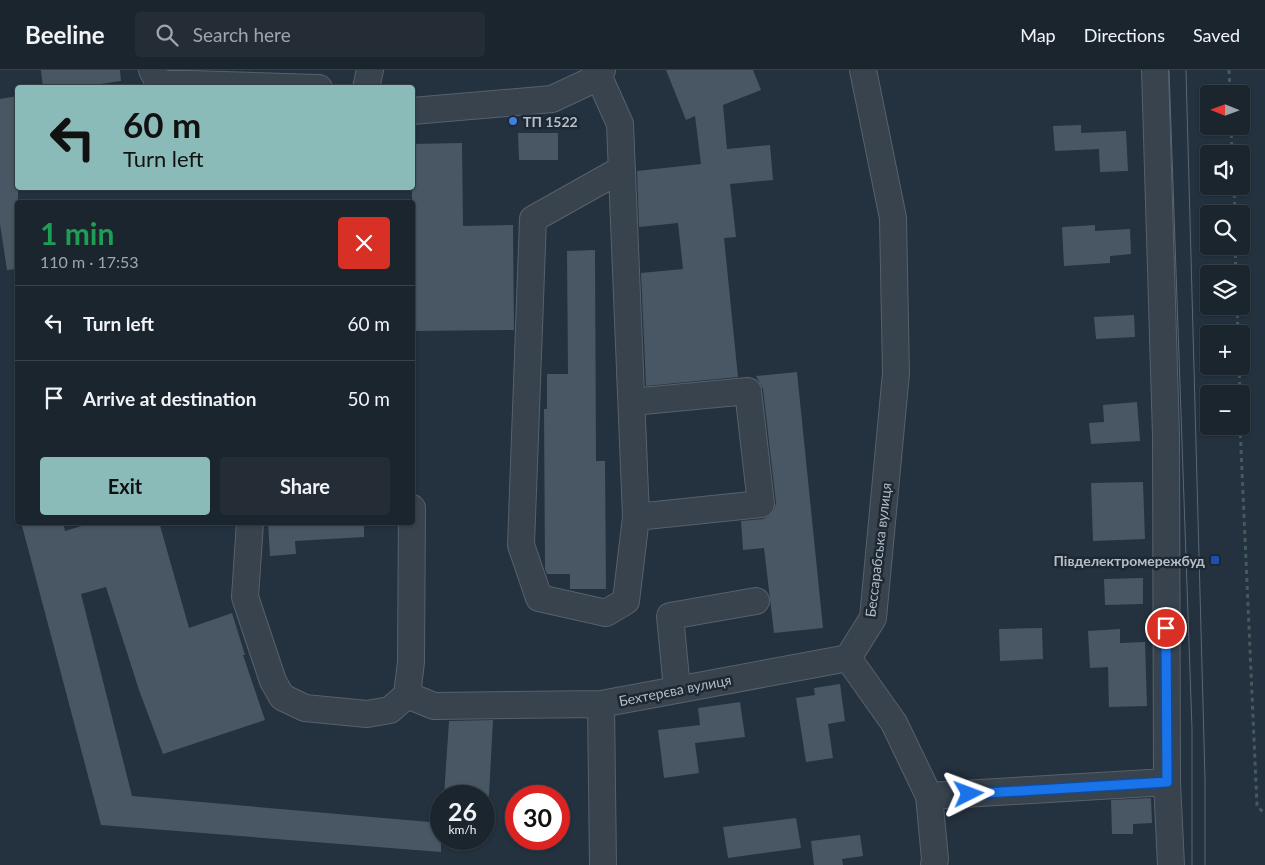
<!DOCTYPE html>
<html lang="en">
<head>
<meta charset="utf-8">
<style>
	:root { --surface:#1b252e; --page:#242d36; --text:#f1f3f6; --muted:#a0a5aa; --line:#39424a; --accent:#8bbbb9 }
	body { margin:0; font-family:Lato,sans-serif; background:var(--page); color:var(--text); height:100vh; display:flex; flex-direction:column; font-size:19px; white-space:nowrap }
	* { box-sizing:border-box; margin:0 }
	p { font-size:16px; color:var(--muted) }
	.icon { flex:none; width:28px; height:28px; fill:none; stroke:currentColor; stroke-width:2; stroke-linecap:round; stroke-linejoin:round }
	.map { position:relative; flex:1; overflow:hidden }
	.sheet { position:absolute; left:15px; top:130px; width:400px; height:325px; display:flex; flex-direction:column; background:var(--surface); border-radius:5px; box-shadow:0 1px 4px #0004,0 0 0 1px var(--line) }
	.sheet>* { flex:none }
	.guide { position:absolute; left:15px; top:15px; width:400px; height:105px; border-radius:5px; box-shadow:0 1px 4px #0004,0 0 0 1px var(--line); background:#8bbbb9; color:#111; overflow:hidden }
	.needle { width:32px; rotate:271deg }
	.fabs { position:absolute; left:1200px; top:15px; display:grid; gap:10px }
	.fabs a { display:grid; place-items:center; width:50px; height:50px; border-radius:5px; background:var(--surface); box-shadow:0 1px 4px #0004,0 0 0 1px var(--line); font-size:25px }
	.speed { position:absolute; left:430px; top:715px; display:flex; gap:10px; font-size:25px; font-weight:700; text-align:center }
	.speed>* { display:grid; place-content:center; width:65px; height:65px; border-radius:50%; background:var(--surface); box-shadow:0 1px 4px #0004,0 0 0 1px var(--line); line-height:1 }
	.speed small { font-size:12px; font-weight:400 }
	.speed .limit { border:8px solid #d22; background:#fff; color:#111 }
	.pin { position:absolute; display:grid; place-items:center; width:42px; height:42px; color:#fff; margin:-21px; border:2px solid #fff; border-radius:50%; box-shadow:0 1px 5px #0007 }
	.me { position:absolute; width:55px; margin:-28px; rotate:87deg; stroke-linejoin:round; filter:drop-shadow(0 0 4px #0008) }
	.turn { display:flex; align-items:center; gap:18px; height:105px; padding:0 25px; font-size:22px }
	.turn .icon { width:65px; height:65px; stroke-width:2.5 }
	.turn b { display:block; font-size:35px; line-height:42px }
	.round { display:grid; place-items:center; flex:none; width:52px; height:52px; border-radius:5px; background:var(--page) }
	.summary { display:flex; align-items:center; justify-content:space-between; height:85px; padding:0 25px }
	h1 { font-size:30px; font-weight:700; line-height:38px; color:#1e9e55 }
	.primary-button { display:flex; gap:10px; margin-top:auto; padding:10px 25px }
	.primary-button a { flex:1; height:58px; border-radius:5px; background:var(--accent); color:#111; font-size:20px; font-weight:700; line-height:58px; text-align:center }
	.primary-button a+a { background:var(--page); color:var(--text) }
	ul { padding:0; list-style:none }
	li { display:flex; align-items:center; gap:15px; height:75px; padding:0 25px; border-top:1px solid var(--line) }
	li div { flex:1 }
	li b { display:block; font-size:19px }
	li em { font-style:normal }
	header { display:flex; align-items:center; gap:30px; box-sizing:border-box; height:70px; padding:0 25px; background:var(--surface); border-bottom:1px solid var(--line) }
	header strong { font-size:24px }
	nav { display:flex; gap:28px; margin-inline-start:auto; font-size:18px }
	.search { width:350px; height:45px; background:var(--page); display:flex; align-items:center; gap:12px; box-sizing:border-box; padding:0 18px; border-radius:5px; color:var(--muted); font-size:19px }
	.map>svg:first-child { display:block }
	.building { fill:#495764 }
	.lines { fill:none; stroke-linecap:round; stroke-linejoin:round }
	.minor-casing { stroke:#56616c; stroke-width:28 }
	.path { stroke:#445b5c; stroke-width:3; stroke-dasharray:4 4; stroke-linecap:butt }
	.minor { stroke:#38434e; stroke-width:26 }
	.tram { stroke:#5b6775; stroke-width:1 }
	.route-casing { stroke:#114b97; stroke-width:12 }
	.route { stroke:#1a73e8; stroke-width:9 }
	.shop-dot { fill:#3f7fe0; stroke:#1d2833; stroke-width:2 }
	.transit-dot { fill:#1a4fb4; stroke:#1d2833; stroke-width:2 }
	.labels { text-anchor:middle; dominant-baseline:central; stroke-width:5; stroke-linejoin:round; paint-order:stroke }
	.poi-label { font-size:14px; font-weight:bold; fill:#b5bec9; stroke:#1d2833; text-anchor:start }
	.street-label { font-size:14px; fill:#b5bec9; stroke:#1d2833 }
</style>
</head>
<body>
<header>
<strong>Beeline</strong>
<div class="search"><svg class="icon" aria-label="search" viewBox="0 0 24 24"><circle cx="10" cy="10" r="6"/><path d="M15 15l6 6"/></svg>Search here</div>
<nav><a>Map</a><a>Directions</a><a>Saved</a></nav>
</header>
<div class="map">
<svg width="1265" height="795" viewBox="0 0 1265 795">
	<rect width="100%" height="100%" fill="#24313e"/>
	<path class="building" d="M41,0H120L121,11L75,18H43Z
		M666,0H753L761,20L723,35L727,79L770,75L773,110L730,114L736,167L724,168L738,307L646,316L641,203L683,199L678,153L639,157L637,101L701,94L695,46L686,50Z
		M18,26V199L7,200L0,154V29Z
		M1081,55V63L1126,61L1128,101L1100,102L1099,79L1055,81L1053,56Z
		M518,63H558V90H519Z
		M462,73L463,156L513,155L514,260L412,261V74Z
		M1095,155V161L1130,159L1131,184L1110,186V193L1064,196L1062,157Z
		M595,180L596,391H605L606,519H570V504H547L545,499L544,339H547V304H568L567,181Z
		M1134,245L1135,267L1096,269L1094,247Z
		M797,302L823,558L774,563L764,478L743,480L741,451L763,449L769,446L774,440L776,433L763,319L756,306Z
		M1137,332L1140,371L1091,374L1089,353L1104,352L1103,335Z
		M1143,412L1145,469L1093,471L1091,413Z
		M21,452H63L65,461L95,452H159L189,558L232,543L245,585H243L265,650L163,684L139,620L106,517L81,524L132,726L441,753V782L101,755Z
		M268,452H364V467L295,471L296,484L270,486Z
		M1143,508V534L1105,535L1104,509Z
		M1042,558L1043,589L1000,591L999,559Z
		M1120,559V573L1145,572L1147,636L1109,637L1108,597L1090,598L1088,561Z
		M840,614L845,651L828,654L833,688L806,692L796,628L815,625L814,618Z
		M740,632L745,667L695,673L699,703L664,708L658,660L700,655L698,638Z
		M493,650L489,726H444L449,651Z
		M1151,728L1152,753L1133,754V764H1112L1111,730Z
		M796,748L801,778L728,788L723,757Z
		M860,765L863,786L842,789L843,795H814L811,771Z"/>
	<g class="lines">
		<defs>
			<path id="minor" d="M152,0L159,13L319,18
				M863,0L893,148L896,303L873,548L848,588L894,653L929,726L935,789L934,795
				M1155,0L1166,366L1167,712L1171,795
				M599,7L620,54L636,447L626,531L606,543L539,528L521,475L533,149L622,99
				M366,18L370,0
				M412,41L552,29L599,7L602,0
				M632,332L748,321L761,434L636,447
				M412,438L411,592L407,625L434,636L601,634
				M250,452L245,527L273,611L282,627L305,638L367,644L390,640L407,625
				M677,619L670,546L756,531
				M929,726L1167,712
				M603,795L601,634L848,588"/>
		</defs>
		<use href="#minor" class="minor-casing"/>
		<path class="path" d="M1229,0L1230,24
			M1231,56L1232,84
			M1234,116L1235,144
			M1235,176L1236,204
			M1237,236L1238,264
			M1239,296L1240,324
			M1240,356L1257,736L1265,744"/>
		<use href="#minor" class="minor"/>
		<path class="tram" d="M1169,0L1192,659V795
			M1186,0L1205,709V795"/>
	</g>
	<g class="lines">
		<defs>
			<path id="route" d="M969,724L1167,712L1166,558"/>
		</defs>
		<use href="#route" class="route-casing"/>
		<use href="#route" class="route"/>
	</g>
	<circle class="shop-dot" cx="513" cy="51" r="5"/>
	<rect class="transit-dot" x="1210" y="485" width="10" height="10" rx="2.5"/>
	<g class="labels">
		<g class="poi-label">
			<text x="523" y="51">ТП 1522</text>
			<text x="1205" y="490" text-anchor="end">Півделектромережбуд</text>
		</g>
		<g class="street-label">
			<text transform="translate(878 480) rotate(-83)">Бессарабська вулиця</text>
			<text transform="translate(675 620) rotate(-11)">Бехтерєва вулиця</text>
		</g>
	</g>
</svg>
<div class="fabs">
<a><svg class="needle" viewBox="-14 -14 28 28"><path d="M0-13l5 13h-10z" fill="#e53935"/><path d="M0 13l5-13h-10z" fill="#a0a5aa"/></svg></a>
<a><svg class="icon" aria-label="sound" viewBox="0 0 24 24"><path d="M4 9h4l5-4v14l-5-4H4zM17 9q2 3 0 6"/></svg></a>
<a><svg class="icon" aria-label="search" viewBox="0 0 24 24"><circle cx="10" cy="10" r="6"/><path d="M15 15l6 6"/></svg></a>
<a><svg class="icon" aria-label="layers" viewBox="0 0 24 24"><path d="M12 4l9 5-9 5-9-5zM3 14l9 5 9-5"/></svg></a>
<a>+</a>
<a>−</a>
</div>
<div class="speed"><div>26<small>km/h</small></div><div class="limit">30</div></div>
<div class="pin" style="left:1166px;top:558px;background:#d93025"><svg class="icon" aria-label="arrive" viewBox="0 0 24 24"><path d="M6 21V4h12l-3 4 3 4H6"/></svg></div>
<svg class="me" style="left:969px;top:724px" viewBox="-20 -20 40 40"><path d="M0-17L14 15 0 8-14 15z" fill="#1a73e8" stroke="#fff" stroke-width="4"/></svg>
<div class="guide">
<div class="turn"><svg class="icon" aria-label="left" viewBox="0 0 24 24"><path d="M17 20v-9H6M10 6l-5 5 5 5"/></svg><div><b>60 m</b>Turn left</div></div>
</div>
<section class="sheet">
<div class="summary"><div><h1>1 min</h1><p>110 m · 17:53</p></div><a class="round" style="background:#d93025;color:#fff"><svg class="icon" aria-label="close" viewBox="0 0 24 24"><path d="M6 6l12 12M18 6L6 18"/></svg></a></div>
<ul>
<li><svg class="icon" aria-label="left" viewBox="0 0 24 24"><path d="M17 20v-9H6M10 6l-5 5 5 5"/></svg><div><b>Turn left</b></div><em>60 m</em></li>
<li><svg class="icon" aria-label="arrive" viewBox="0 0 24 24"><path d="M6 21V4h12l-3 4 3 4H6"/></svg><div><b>Arrive at destination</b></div><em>50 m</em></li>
</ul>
<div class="primary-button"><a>Exit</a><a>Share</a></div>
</section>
</div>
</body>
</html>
